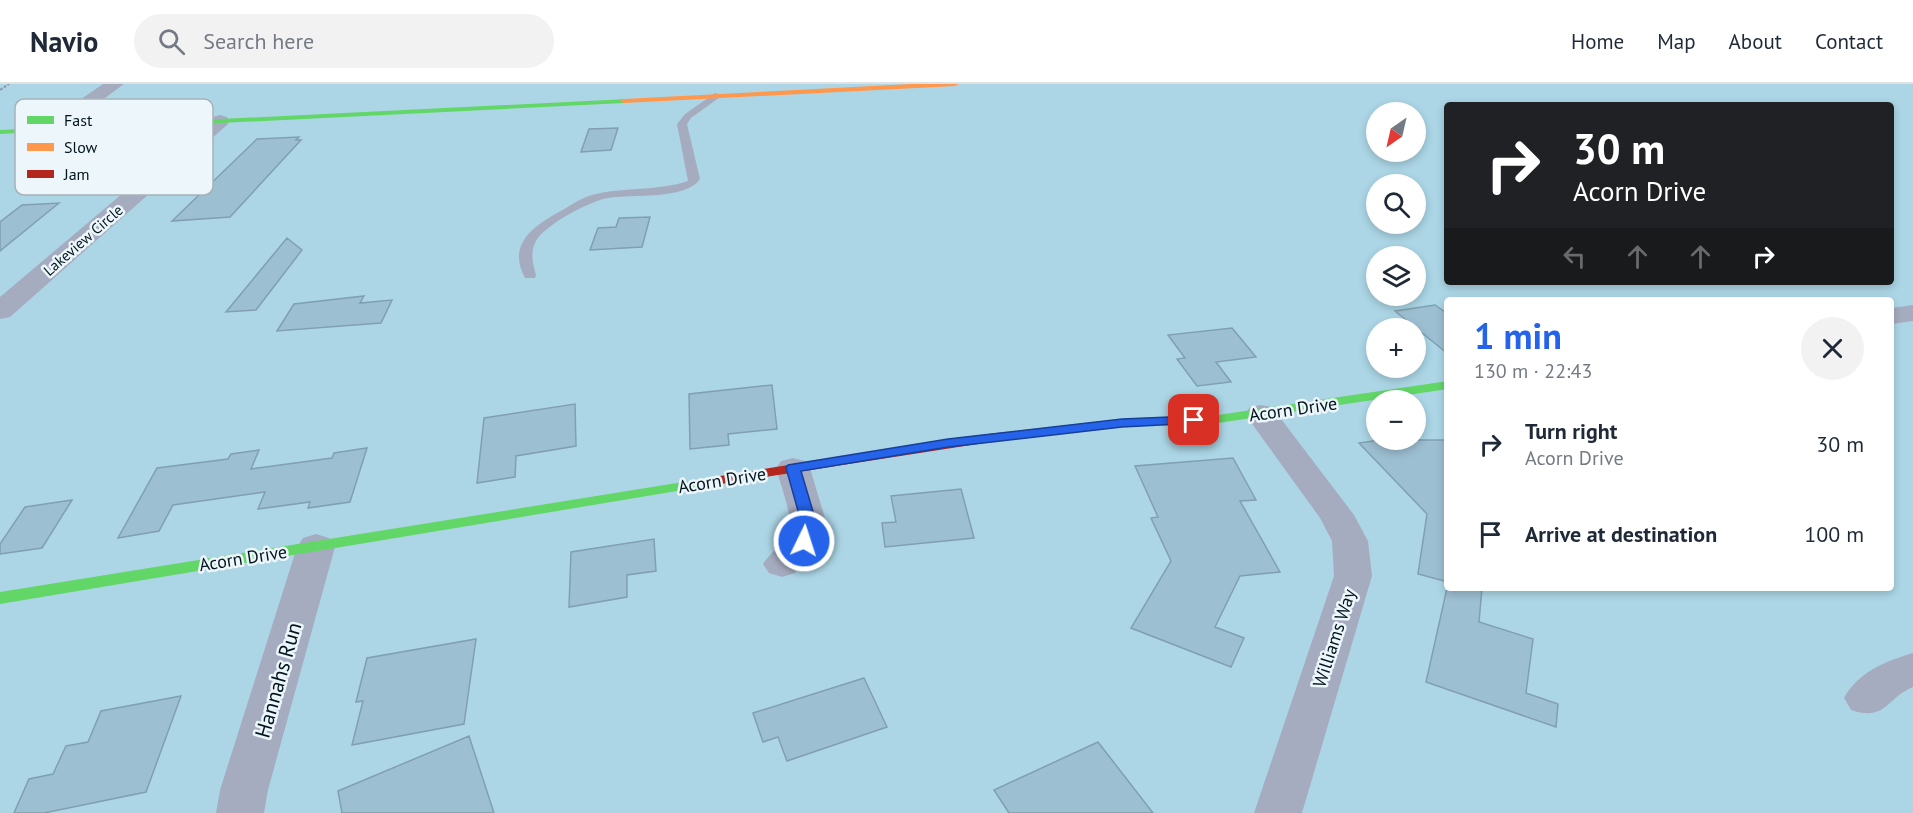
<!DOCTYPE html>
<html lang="en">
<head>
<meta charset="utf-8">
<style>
	:root { --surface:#fff; --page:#f2f2f3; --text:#1f2937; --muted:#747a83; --line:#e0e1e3; --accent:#2563eb }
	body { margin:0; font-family:"PT Sans",sans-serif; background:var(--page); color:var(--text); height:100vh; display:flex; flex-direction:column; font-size:22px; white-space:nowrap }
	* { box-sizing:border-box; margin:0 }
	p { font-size:20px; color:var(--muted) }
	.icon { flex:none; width:33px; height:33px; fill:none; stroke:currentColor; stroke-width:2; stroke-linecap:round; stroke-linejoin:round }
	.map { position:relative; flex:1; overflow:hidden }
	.panel { position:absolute; left:1444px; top:213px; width:450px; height:294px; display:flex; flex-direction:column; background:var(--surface); border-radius:6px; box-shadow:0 3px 9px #0003 }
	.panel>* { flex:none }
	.top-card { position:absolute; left:1444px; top:18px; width:450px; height:183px; border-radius:6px; box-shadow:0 3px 9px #0003; background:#202124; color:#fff; overflow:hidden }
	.needle { width:39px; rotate:214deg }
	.fabs { position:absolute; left:1366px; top:18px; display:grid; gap:12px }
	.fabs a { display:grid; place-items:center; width:60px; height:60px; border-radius:50%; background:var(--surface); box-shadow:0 3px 9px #0003; font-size:30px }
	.pin { position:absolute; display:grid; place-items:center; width:51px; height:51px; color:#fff; margin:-26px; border-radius:12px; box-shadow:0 3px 9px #0006 }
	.me { position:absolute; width:66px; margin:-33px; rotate:4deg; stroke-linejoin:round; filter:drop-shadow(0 0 4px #0008) }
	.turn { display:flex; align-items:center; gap:21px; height:126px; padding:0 30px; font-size:27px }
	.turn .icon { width:78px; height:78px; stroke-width:2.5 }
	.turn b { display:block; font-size:42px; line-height:51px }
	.lanes { display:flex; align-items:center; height:57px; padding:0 30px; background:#0003; justify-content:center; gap:30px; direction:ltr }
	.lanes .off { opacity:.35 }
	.round { display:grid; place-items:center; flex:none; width:63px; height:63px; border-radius:32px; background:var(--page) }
	.summary { display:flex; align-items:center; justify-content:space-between; height:102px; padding:0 30px }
	h1 { font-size:36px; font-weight:600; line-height:45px; color:var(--accent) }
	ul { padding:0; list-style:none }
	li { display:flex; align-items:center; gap:18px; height:90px; padding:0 30px }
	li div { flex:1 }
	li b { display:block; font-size:22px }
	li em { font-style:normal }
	header { display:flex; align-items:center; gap:36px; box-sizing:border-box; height:84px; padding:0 30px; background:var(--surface); border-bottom:2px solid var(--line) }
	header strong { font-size:28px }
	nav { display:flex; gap:33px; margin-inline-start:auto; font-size:21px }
	.search { width:420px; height:54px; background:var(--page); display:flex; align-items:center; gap:15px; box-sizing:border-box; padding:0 21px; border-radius:33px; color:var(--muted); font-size:22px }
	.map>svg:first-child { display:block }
	.building { fill:#9dbfd2; stroke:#80a0b1; stroke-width:1.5 }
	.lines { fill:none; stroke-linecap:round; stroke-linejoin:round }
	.path { stroke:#8d99a8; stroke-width:2; stroke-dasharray:3 1.5; stroke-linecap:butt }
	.lane { fill:#a6acbf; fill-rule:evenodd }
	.street { fill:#a6acbf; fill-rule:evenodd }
	.fast { fill:#63d668; fill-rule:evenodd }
	.slow { fill:#ff974d; fill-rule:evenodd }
	.jam { fill:#b3261e; fill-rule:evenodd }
	.route { fill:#2563eb; stroke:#184099; stroke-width:1.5 }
	.labels { text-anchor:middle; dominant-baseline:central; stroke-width:5; stroke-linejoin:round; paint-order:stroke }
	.far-street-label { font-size:15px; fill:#01151d; stroke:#edf6fa }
	.street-label { font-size:18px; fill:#01151d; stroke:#edf6fa }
	.near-street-label { font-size:21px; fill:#01151d; stroke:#edf6fa }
	.key { fill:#edf6fa; stroke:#a6b2b8; stroke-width:1.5 }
	.key-label { font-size:16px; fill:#01151d }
</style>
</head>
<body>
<header>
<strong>Navio</strong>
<div class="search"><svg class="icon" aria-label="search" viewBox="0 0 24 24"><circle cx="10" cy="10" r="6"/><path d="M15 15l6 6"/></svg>Search here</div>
<nav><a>Home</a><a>Map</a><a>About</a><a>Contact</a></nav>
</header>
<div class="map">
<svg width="1913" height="729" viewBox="0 0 1913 729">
	<rect width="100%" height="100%" fill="#acd6e6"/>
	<path class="building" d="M618,44L611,66L581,68L589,45Z
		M299,53L296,56H301L230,133L172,137L257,55Z
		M59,119L0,167V138L22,121Z
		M650,133L642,163L590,166L598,144L616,143L619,134Z
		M287,154L302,166L256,226L226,228Z
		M364,212L360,219L392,216L381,239L277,247L294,220Z
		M1435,221L1448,230V270L1395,227Z
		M1232,244L1256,273L1216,278L1231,298L1197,302L1177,275L1185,274L1168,251Z
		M772,301L777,345L728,350L729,361L690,365L689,310Z
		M575,320L576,362L516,372L515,393L477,399L484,334Z
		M1380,356H1448V498L1418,490L1427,430L1359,359Z
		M367,364L350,418L308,424L310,418L258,425L265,408L173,421L159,447L118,454L157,384L228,375L231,370L259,366L251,385L332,374L334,369Z
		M1233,374L1256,416L1240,417L1280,488L1240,492L1215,543L1244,554L1231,583L1131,544L1171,477L1151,434L1158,433L1135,382Z
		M961,405L974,454L885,463L882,439L896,438L891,412Z
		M72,416L42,464L0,470V460L25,423Z
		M654,455L656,487L627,491V513L569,523L571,468Z
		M1447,504H1482L1479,538L1533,555L1526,609L1558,620L1556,643L1426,598Z
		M476,555L464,640L352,661L363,617L356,618L367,574Z
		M864,594L887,643L787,677L778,653L763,658L753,629Z
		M181,612L146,708L44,729H14L29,695L53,690L66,662L88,658L101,627Z
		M469,652L494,729H342L338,707Z
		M1098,658L1153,729H1009L994,706Z"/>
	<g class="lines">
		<path class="path" d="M0,6L9,0"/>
		<path class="lane" d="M715,9L723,11L691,34L687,40L700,95C686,116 632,110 608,114C590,117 542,142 535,159C530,170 533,180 536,191L535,194H525C505,157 539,139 566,124C576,118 585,112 596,110C626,103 658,107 688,97L677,40L685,30Z"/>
		<path class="street" d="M103,0H124L56,50H42L39,46L42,42Z
			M220,31L227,33L230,37L227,41L10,233L0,235V213L213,33Z
			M1913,221V237L1892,240V224Z
			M1261,321L1272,323L1354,431L1368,457L1372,492L1302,729H1254L1334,492L1332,457L1320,434L1245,330L1250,323Z
			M793,374L805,377L810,384L827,441L822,457L795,489L782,493L769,489L763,480C770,469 782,461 788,450C795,436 780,400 776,384L781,377Z
			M316,450L329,454L335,463L268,706L264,729H216L220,706L297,463L303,454Z
			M1913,569V603C1886,614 1886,638 1851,626L1844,614C1858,588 1886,577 1913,569Z"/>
		<path class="fast" d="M627,15V19H624L0,50V46Z
			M1448,297V305L1218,339L1122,343L1005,356L998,352L1005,348L1122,335L1218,331Z
			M708,394L715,398L713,401L0,520V508Z"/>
		<path class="slow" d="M912,0H959L955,2L624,19L620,17L624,15Z"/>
		<path class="jam" d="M1005,348L1010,349L1012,352L1010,355L708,402L701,398L708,394L948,355Z"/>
	</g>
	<path class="route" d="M1194,332L1200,336L1199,339L1122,343L948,363L801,387L817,441L809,460L804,462L796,457L802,441L786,384L788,381L948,355L1122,335Z"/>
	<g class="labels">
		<g class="far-street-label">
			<text transform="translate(83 156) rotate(-41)">Lakeview Circle</text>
		</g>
		<g class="street-label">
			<text transform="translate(1293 325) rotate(-8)">Acorn Drive</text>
			<text transform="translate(722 396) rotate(-9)">Acorn Drive</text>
			<text transform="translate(243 474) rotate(-9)">Acorn Drive</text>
			<text transform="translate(1334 554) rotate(-72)">Williams Way</text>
		</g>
		<g class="near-street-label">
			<text transform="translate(278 596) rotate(-74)">Hannahs Run</text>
		</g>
	</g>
	<rect x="15" y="15" width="198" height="96" rx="9" class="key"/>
	<rect x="27" y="32" width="27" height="8" fill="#63d668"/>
	<rect x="27" y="59" width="27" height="8" fill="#ff974d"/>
	<rect x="27" y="86" width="27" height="8" fill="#b3261e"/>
	<g class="key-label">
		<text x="64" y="42">Fast</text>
		<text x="64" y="69">Slow</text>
		<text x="64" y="96">Jam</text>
	</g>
</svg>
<div class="fabs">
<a><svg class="needle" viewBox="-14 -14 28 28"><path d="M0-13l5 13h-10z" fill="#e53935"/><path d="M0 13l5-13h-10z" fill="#747a83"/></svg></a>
<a><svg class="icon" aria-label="search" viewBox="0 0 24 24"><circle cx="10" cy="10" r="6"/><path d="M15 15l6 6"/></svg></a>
<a><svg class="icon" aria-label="layers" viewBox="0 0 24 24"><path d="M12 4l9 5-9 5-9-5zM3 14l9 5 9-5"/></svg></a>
<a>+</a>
<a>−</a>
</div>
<div class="pin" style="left:1194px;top:336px;background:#d93025"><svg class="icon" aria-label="arrive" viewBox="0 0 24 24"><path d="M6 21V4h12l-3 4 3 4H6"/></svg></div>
<svg class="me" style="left:804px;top:457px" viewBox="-20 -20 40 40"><circle r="17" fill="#2563eb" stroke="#fff" stroke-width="3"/><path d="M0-11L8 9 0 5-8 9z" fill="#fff"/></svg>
<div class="top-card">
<div class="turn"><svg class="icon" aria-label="right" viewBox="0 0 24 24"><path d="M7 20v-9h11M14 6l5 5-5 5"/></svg><div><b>30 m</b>Acorn Drive</div></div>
<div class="lanes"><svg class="icon off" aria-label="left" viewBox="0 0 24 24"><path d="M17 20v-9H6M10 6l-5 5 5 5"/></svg><svg class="icon off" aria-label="ahead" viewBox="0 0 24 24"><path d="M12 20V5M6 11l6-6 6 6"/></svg><svg class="icon off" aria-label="ahead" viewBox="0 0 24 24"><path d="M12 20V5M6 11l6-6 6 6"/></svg><svg class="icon" aria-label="right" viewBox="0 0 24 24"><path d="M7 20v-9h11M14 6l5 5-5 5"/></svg></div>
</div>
<section class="panel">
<div class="summary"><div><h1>1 min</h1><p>130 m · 22:43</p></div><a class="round"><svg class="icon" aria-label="close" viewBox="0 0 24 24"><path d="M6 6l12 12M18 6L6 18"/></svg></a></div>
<ul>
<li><svg class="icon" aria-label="right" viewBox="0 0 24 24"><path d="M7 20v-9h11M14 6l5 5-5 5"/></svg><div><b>Turn right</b><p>Acorn Drive</p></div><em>30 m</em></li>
<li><svg class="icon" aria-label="arrive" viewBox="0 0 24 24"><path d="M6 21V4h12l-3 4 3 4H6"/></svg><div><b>Arrive at destination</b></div><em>100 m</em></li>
</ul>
</section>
</div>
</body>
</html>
